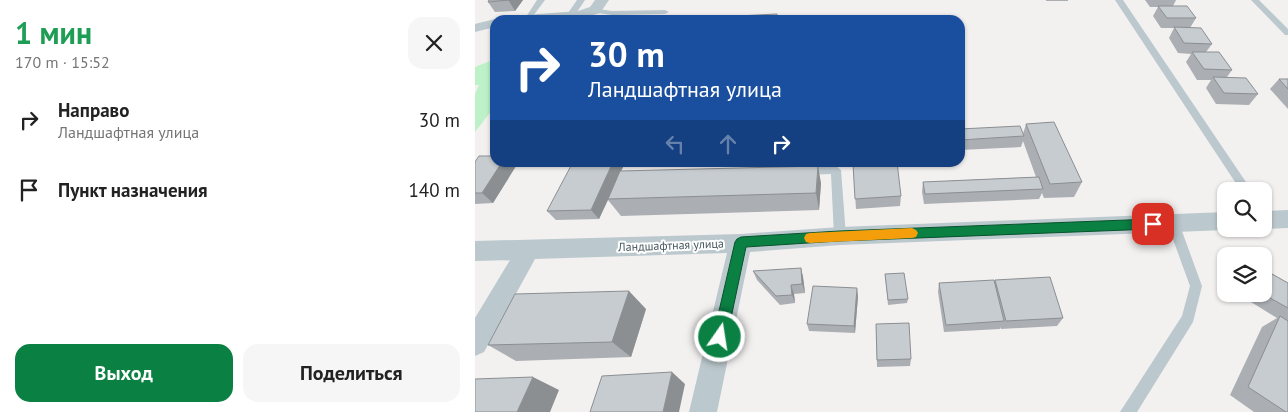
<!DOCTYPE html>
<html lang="ru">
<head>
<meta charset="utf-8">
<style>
	:root { --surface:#fff; --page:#f6f6f6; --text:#222; --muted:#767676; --accent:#0b8043 }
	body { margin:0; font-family:"PT Sans",sans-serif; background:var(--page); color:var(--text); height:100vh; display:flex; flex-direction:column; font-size:19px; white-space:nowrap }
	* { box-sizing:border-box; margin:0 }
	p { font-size:16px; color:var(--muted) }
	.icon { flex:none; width:28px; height:28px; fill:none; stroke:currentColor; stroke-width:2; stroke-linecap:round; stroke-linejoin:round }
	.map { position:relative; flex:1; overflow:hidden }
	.side { display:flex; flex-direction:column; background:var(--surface); width:475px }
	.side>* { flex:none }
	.guide { position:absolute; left:15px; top:15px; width:475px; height:152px; border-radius:15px; box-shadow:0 1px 4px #0004; background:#1a4fa0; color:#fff; overflow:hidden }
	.controls { position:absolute; left:742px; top:182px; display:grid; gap:10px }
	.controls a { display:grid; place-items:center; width:55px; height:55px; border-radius:10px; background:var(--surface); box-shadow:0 1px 4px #0004; font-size:25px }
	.pin { position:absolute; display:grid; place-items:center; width:42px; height:42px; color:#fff; margin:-21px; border-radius:10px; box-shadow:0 2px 8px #0006 }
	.me { position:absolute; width:55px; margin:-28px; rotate:13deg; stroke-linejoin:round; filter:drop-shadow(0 0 4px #0008) }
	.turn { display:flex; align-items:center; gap:18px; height:105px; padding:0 15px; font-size:22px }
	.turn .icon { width:65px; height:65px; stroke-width:2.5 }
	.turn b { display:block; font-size:35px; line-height:42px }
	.lanes { display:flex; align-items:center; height:48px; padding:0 15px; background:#0003; justify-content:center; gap:25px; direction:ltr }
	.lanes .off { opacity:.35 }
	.round { display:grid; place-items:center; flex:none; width:52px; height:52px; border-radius:15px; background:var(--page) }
	.head { display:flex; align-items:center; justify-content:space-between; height:85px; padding:0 15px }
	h1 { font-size:30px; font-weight:800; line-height:38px; color:#1e9e55 }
	.button { display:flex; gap:10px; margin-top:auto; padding:10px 15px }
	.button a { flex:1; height:58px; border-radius:15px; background:var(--accent); color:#fff; font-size:20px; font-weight:800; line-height:58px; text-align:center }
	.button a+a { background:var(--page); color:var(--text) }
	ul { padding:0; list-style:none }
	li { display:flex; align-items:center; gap:15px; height:70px; padding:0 15px }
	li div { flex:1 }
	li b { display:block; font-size:19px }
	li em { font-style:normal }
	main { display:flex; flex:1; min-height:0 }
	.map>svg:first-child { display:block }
	.green { fill:#bdf2c8 }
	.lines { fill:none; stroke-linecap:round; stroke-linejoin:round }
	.service { fill:#bbc8cd; fill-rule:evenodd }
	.minor { fill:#bbc8cd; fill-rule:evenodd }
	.wall { fill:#abafb3 }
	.shaded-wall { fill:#8b8f92 }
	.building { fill:#c7ccd0; stroke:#8b8f92 }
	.route { fill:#0b8043; stroke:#07532c }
	.slow { fill:#f59e0b }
	.labels { text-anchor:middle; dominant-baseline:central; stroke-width:4; stroke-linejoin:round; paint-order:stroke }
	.street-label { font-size:12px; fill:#47585f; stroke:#fff }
</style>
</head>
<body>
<main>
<section class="side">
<div class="head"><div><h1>1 мин</h1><p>170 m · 15:52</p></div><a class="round"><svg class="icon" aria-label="close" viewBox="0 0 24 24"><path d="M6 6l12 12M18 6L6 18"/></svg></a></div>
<ul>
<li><svg class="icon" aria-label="right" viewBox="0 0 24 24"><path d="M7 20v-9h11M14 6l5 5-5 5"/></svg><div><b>Направо</b><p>Ландшафтная улица</p></div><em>30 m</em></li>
<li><svg class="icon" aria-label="arrive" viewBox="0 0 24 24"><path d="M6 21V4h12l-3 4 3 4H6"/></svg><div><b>Пункт назначения</b></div><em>140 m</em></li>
</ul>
<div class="button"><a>Выход</a><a>Поделиться</a></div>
</section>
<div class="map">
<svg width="813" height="412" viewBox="0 0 813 412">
	<rect width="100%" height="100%" fill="#f3f0f0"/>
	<path class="green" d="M20,59V106L0,132V94L4,85H0V67Z"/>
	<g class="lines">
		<path class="service" d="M62,0H70L55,20H49Z
			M102,0H110L98,18H92L91,16Z
			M640,0H648L777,191H766Z
			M776,0H784L813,29V35H810Z
			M117,8L137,11L190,10L194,12L190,14L137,15L117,12Z
			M361,166L366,170L371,236L369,239L365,241L361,239L359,236L356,174L329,175L324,171L329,167Z
			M698,218L702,220L704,223L727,286L718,322L662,412H645L707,316L715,286L692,223L694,220Z"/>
		<path class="minor" d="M120,0H134L125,13L104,19L31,20L33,17L38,16L103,11L115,7Z
			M20,19L25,20H20V27L0,32V24Z
			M813,210V228L789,229V211Z
			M751,212V229H754L751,230L365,245L275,252L242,412H214L252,253L60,259L9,352L0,356V318L35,260L0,261V241L266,234L365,227Z"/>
	</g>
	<path class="wall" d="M14,0H48L40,11L20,12L13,2Z
		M571,0H593V1H571Z
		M670,0H701L698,6L721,18L715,28L737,44L731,52L757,70L752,77L783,94L774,105L741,104L731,88L736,80H722L711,62L716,54L703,53L694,38L699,28H686L678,16L683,7H675Z
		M804,79H813V109L795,89Z
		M551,124L607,182L599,197L569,198L567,193L564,199L449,204L447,192L448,182L561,177L548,141L546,147L485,150V129L548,134Z
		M0,162H38L41,166L18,203L0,204Z
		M378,164L426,196L425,206L381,209Z
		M149,165L146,171L346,183L344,210L146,216L133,200L124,219L81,220L72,211Z
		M326,268L328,277L330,293L319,294L320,303L305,305L282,280L278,271Z
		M410,274L433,299L432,303L413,305Z
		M797,274L813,283V412H779L755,395L787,327L802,318L776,302L780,294H789V280Z
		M520,280L588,318L582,326L526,329V327L525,329L469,332L463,292L464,283H519Z
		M383,296L380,333L334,331L332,324Z
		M171,309L156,357L41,361L13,345Z
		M401,324L436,359L435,366L402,367Z"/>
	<path class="shaded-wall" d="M34,0H48L40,11L34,1Z
		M27,162H38L41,166L18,203L7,193Z
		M138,162H147L149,165L124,219L116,210Z
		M343,166L346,183L344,210L341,193Z
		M326,268L328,277L330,293L327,284Z
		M316,285L319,294L320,303L317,295Z
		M382,288L383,296L380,333L379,326Z
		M154,291L171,309L156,357L137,342Z
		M197,372L210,384L204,412H188Z
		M58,377L84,390L75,412H42Z"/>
	<path class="building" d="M14,0H34L13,2Z
		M683,6H712L721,18H692Z
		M302,14V20H262L263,16Z
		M208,17H238L237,20H206Z
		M699,27L726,28L737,44L709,43Z
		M717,52H744L757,70L729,69Z
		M738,77L771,78L783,94L749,93Z
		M804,79H813V89Z
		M579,122L607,182L575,184L551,124Z
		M545,126L549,136L485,140V129Z
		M4,156H20V162H27L7,193H0V162Z
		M98,162H138L116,210L72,211Z
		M398,162H422L426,196L380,199L378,164Z
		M343,166L341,193L133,199L145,171Z
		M564,177L568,189L450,194L448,182Z
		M326,268L327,284L316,285L317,295L301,296L278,271Z
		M429,273L433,299L413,300L410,274Z
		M797,274L813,283V308L788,294Z
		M575,277L588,318L531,321L520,280Z
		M519,280L529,321L471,325L464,283Z
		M338,286L382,288L379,326L332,324Z
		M154,291L137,342L13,345L40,294Z
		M805,316L813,321V412H811L773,387Z
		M434,323L436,359L402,360L401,324Z
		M197,372L188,412H115L127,376Z
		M58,377L42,412H0V379Z"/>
	<path class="route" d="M678,219L682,221L684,224L682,227L678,229L364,241L271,247L252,337L250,341L245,343L240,341L238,337L260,242L262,239L266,237L364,231Z"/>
	<path class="slow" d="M437,228L441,230L443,233L441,237L437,238L335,243L331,242L329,238L331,234L335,233Z"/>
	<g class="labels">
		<g class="street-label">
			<text transform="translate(196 245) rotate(-2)">Ландшафтная улица</text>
		</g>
	</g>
</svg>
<div class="controls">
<a><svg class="icon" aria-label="search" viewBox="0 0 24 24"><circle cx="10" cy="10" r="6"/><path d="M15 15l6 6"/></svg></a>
<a><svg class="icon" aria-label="layers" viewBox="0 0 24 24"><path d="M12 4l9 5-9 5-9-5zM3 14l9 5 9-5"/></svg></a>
</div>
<div class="pin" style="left:678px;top:224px;background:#d93025"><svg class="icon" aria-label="arrive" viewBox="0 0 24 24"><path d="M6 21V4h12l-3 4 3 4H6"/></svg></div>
<svg class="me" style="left:245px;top:337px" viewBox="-20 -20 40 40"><circle r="17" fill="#0b8043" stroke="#fff" stroke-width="3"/><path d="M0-11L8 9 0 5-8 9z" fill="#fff"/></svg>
<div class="guide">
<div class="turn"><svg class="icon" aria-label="right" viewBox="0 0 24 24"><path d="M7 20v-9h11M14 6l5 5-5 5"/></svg><div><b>30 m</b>Ландшафтная улица</div></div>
<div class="lanes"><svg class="icon off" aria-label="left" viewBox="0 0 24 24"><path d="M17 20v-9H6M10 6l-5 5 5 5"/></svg><svg class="icon off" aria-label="ahead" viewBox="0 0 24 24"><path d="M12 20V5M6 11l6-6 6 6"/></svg><svg class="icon" aria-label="right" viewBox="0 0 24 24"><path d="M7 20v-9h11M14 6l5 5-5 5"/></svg></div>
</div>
</div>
</main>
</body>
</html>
